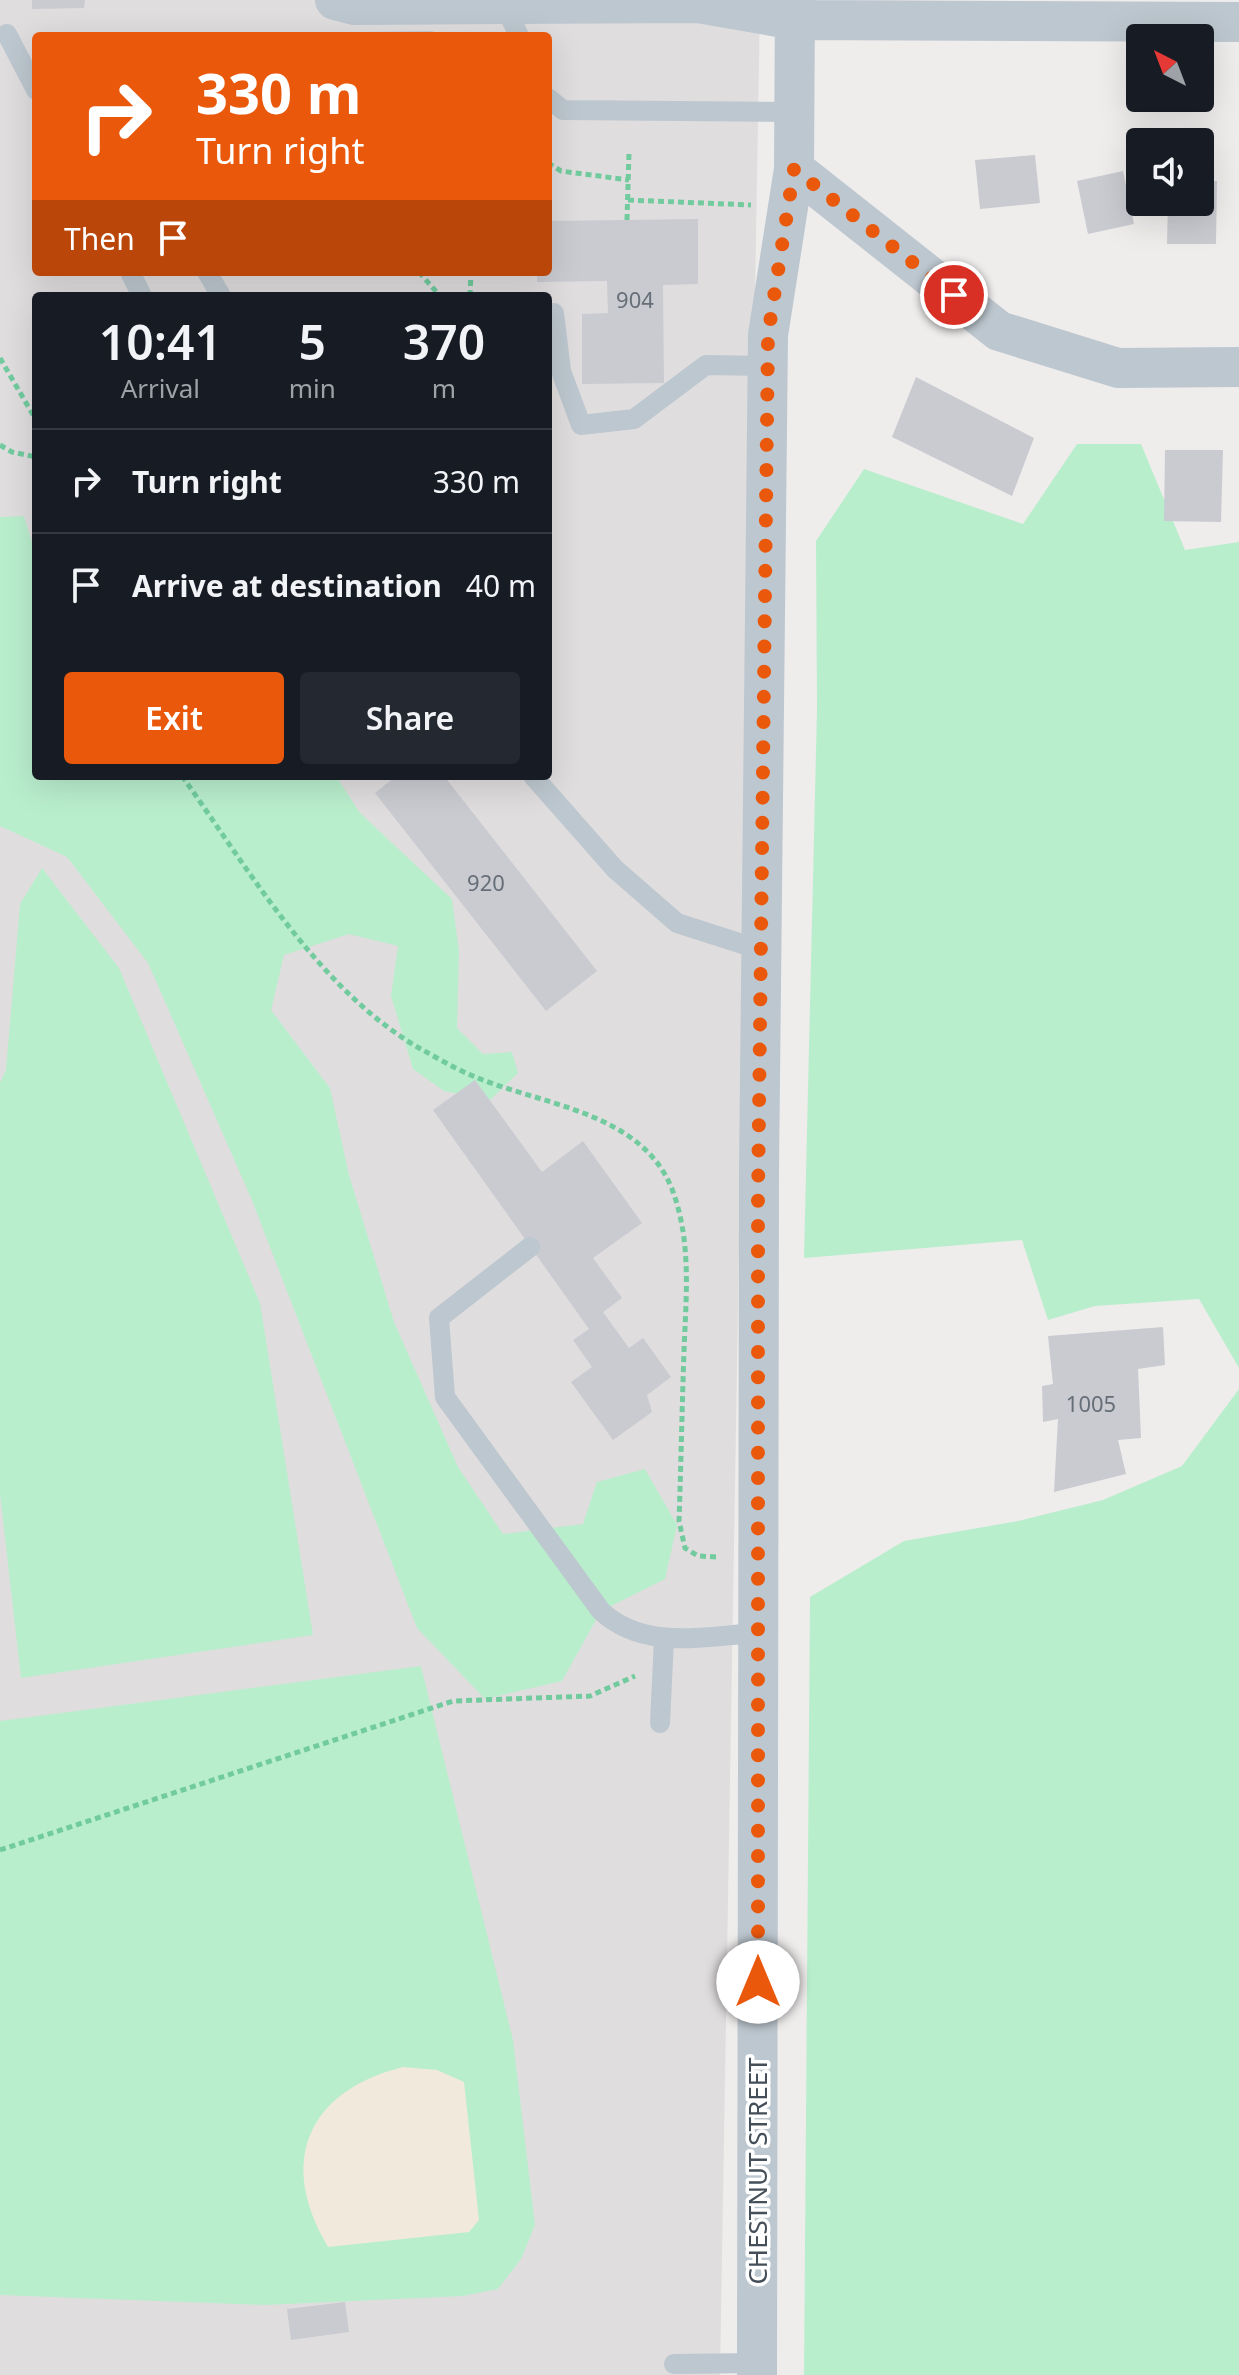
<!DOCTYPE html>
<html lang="en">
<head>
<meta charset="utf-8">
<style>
	:root { --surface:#171b24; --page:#242831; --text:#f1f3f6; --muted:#9ea1a6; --line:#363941; --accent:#ea580c }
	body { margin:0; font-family:"Noto Sans",sans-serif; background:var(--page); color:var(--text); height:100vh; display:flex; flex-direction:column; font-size:30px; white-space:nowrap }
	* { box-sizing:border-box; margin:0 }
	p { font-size:26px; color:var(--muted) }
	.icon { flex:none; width:44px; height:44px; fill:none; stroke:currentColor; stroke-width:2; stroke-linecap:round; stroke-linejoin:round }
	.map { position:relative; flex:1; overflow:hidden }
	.side { position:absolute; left:32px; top:292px; width:520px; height:488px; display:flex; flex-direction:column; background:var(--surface); border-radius:8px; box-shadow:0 8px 32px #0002 }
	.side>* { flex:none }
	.top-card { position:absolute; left:32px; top:32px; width:520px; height:244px; border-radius:8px; box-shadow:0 8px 32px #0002; background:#ea580c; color:#fff; overflow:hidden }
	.needle { width:52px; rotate:318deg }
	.tools { position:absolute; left:1126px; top:24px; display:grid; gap:16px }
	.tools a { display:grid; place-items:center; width:88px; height:88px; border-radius:8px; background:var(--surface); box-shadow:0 8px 32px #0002; font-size:40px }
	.pin { position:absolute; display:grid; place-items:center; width:68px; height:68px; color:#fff; margin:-34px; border:4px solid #fff; border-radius:50%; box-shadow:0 2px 8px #0007 }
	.me { position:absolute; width:88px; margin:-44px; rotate:0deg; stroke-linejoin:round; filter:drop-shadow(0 0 6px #0008) }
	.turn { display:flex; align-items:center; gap:28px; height:168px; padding:0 32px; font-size:36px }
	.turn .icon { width:104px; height:104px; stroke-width:2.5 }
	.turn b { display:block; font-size:56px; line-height:68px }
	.then { display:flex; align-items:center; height:76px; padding:0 32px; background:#0003; gap:16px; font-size:30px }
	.eta { display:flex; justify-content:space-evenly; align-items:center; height:136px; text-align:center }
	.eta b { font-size:48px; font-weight:600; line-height:56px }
	.cta { display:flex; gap:16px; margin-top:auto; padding:16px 32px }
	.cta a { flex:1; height:92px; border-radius:8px; background:var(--accent); color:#fff; font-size:32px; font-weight:600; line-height:92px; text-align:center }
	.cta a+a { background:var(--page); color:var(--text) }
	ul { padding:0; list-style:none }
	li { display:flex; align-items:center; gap:24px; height:104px; padding:0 32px; border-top:2px solid var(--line) }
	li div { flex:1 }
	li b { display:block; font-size:30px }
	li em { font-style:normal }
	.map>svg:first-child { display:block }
	.education { fill:#e0ddde; fill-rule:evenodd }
	.green { fill:#b9eecd }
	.sand { fill:#f1eadc }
	.building { fill:#c9cbd1 }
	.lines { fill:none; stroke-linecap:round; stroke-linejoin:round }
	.path { stroke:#71cb9e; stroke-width:5; stroke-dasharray:6 4; stroke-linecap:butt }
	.service { stroke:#bdc7cf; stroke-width:20 }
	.minor { stroke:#bdc7cf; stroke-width:40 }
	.route { stroke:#ea580c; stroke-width:14; stroke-dasharray:0 25.2 }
	.labels { text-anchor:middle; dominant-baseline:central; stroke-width:7; stroke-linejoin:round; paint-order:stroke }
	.number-label { font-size:22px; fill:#666e77 }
	.street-label { font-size:26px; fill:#454f59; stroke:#fff }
</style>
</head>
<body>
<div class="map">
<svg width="1239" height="2375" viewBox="0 0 1239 2375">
	<rect width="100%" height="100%" fill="#efecec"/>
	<path class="education" d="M0,0H934L760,1L720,2375H0ZM36,36H548V272H36ZM36,296H548V776H36Z"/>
	<path class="green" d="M1077,444H1141L1185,550L1239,542V1368L1199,1299L1095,1306L1048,1320L1022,1240L804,1258L817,709L816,541L864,469L1023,524Z
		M24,516L36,556V776H336L360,813L452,899L459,951L457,1028L483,1054L512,1052L518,1073L490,1100L444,1091L413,1069L391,996L398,946L349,934L284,955L271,1010L330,1088L349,1175L394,1322L458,1467L503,1534L583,1524L597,1482L645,1469L677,1525L665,1579L601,1611L562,1681L485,1699L417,1628L251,1198L148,963L67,857L0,826V517Z
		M42,868L119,968L260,1303L313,1635L21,1678L0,1494V1083L6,1070L20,904Z
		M1239,1389V2375H804L810,1597L904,1541L1018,1521L1103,1500L1182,1466Z
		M421,1666L513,2040L535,2225L521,2259L498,2289L463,2296L265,2305L0,2295V1721Z"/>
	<path class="sand" d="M403,2067L437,2070L464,2082L479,2220L469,2232L328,2247C277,2162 307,2091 403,2067Z"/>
	<path class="building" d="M32,0H85L84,8L32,9Z
		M433,31L434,36H364V32Z
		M1035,155L1040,203L980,209L975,160Z
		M1123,171L1134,224L1088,234L1077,181Z
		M1200,181H1217L1216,244H1167L1168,202H1200Z
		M698,219V284L663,285L664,383L582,384V314L608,313L607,281L537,282V272H548V221Z
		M916,377L1034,438L1012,496L892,437Z
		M1165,450H1223L1221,522L1164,521Z
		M396,776H444L597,971L546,1011L375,793Z
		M475,1080L542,1172L583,1141L642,1223L593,1258L622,1298L603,1312L629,1348L643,1338L671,1377L647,1395L652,1412L613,1440L571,1382L592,1367L573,1340L589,1329L433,1110Z
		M1163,1327L1165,1365L1138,1369L1141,1438L1118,1440L1126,1474L1054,1492L1058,1419L1043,1422L1042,1386L1053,1384L1048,1336Z
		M345,2302L349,2332L291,2340L287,2309Z"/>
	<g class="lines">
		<path class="path" d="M548,163L561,171L629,180
			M628,200L751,205
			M627,220L629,152
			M419,272L440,296
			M470,296L471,272
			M0,358L36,420
			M0,445L12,452L36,457
			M182,776C249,870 318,989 419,1048C436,1057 455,1069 473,1076C540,1105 641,1111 672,1189C692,1242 686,1296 684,1351C682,1408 681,1464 679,1521L685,1548L698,1556L718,1557
			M0,1850L453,1701L590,1696L635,1676"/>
		<path class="service" d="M504,4L519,36
			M7,34L36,90
			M548,98L563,110L794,112
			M130,272L142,296
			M207,272L221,296
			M554,313L561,371L581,425L634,419L706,365L768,366
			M533,776L615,869L677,923L761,950
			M530,1247L439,1318L445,1397L601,1611C644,1651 704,1636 758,1633
			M660,1723L664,1639
			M674,2364L757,2363"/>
		<path class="minor" d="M335,0L354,5L698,3L795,20L1239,22
			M794,169L999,331L1118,368L1239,367
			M757,2375L759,1171L768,335L794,169L795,0"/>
	</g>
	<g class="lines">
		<path class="route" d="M758,1982V1200L768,335L794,169L954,295"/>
	</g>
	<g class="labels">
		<g class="number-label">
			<text x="635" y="299">904</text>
			<text x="486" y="882">920</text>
			<text x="1091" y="1403">1005</text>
		</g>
		<g class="street-label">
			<text transform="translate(757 2171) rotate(-90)">CHESTNUT STREET</text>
		</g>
	</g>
</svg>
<div class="tools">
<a><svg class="needle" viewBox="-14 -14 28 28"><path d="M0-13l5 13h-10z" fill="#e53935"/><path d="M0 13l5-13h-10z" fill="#9ea1a6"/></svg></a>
<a><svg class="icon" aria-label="sound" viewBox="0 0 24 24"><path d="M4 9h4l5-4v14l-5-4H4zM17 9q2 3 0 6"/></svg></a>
</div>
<div class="pin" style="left:954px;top:295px;background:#d93025"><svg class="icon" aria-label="arrive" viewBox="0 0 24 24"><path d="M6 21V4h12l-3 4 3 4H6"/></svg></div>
<svg class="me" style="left:758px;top:1982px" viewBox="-20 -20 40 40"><circle r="19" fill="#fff"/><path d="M0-13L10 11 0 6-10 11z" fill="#ea580c"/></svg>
<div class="top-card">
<div class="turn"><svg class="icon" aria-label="right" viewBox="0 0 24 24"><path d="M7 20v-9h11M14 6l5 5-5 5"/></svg><div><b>330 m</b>Turn right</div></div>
<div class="then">Then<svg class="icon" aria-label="arrive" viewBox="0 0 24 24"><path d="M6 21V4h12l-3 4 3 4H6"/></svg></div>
</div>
<section class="side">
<div class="eta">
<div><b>10:41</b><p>Arrival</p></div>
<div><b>5</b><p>min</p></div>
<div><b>370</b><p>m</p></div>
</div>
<ul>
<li><svg class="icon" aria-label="right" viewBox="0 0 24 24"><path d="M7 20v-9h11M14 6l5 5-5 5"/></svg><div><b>Turn right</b></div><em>330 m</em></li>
<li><svg class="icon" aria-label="arrive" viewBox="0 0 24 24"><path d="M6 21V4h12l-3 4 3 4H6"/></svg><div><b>Arrive at destination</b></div><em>40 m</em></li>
</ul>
<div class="cta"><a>Exit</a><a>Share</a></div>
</section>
</div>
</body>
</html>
